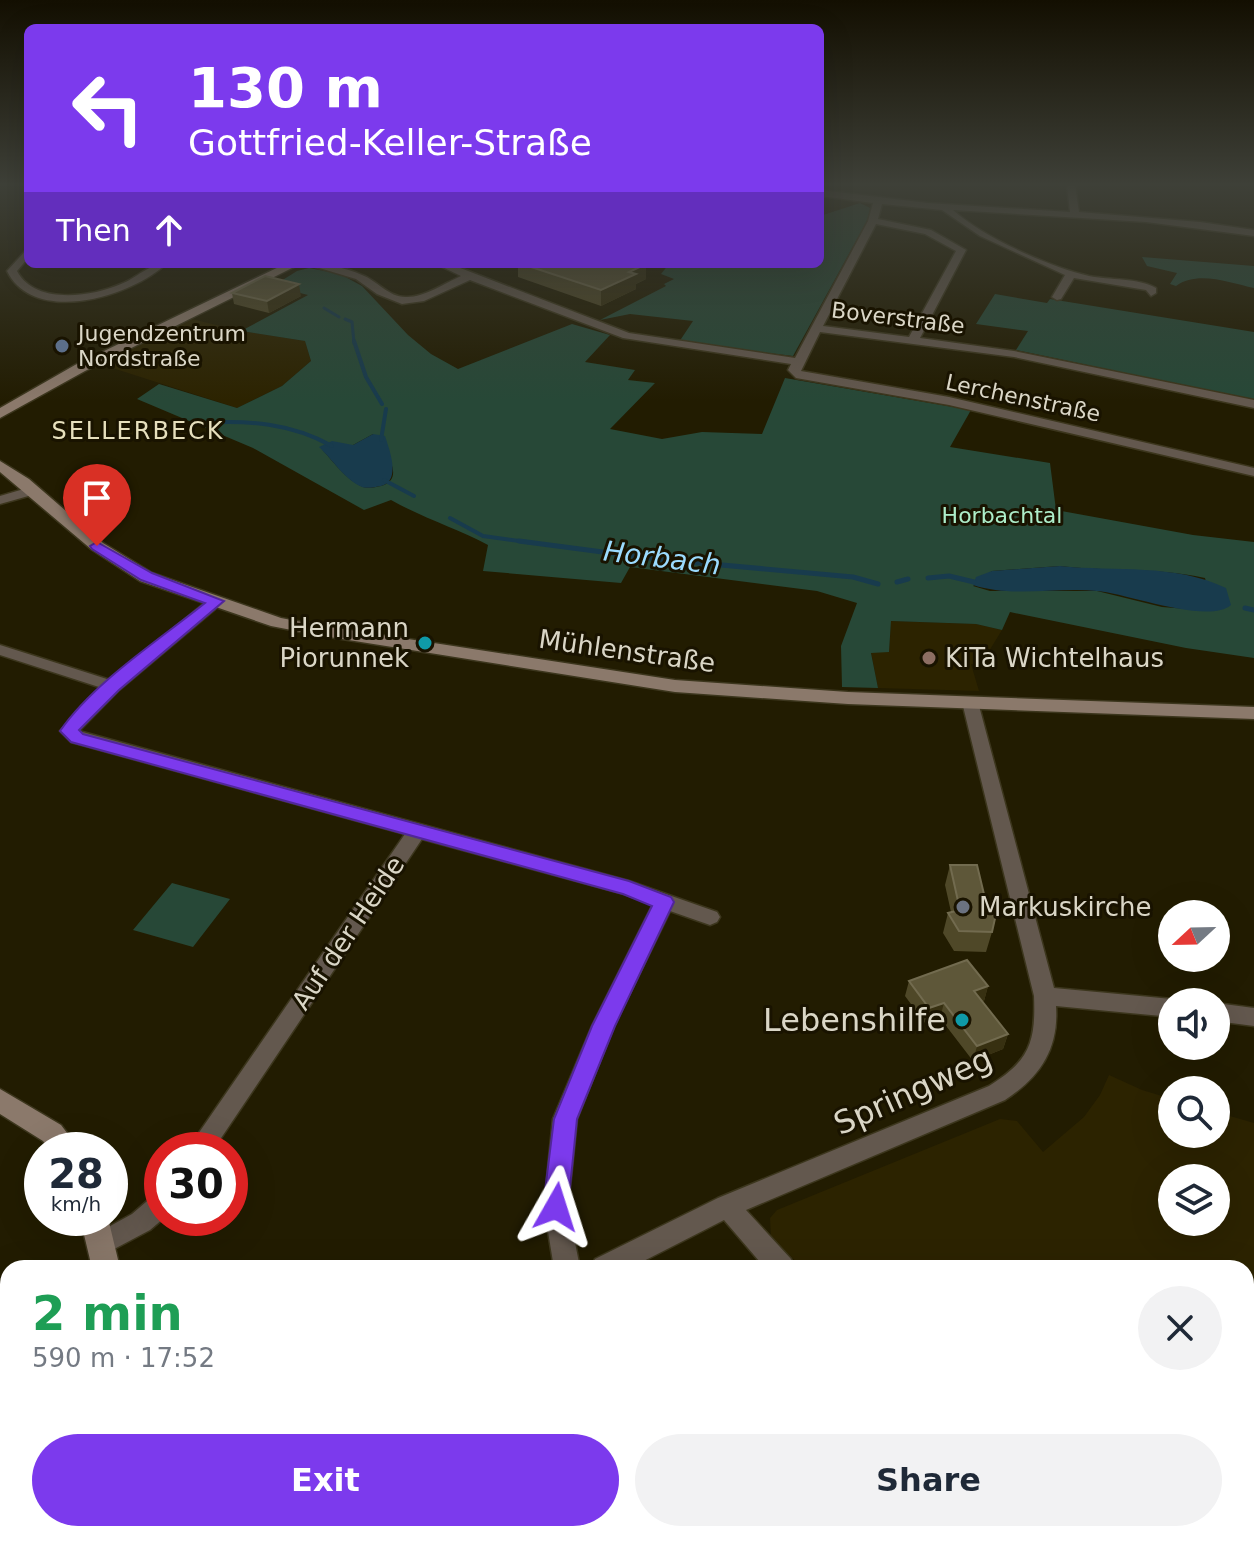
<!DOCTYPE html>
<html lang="en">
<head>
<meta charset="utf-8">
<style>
	:root { --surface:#fff; --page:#f2f2f3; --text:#1f2937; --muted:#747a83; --accent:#7c3aed }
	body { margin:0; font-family:"DejaVu Sans",sans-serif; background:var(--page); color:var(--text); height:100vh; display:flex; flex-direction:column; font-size:30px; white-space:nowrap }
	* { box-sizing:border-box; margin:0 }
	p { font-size:26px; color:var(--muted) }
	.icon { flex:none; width:44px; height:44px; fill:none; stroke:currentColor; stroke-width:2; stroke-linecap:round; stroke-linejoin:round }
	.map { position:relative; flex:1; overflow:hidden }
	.panel { position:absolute; left:0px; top:1260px; width:1254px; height:282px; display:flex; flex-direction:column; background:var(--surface); border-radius:24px 24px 0 0; box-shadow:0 8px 32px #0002 }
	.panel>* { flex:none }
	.top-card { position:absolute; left:24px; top:24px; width:800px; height:244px; border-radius:12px; box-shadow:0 8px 32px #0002; background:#7c3aed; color:#fff; overflow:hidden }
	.needle { width:52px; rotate:248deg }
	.controls { position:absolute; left:1158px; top:900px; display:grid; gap:16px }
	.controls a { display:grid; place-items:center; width:72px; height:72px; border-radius:50%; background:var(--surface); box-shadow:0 8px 32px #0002; font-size:40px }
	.speed { position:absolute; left:24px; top:1132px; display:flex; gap:16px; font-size:40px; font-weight:700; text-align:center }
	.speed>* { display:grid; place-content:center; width:104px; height:104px; border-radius:50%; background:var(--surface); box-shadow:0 8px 32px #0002; line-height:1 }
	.speed small { font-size:20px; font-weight:400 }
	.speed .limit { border:12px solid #d22; background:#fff; color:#111 }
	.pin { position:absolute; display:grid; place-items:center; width:68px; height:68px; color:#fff; margin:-82px -34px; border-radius:50% 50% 50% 0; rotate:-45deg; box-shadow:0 0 8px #0007 }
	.pin .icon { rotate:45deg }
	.me { position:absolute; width:88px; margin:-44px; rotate:6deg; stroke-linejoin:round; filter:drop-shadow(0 0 6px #0008) }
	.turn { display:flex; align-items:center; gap:28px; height:168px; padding:0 32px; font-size:36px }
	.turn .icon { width:104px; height:104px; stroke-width:2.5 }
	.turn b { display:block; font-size:56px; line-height:68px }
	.then { display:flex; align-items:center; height:76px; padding:0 32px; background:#0003; gap:16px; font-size:30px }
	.round { display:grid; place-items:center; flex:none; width:84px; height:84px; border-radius:42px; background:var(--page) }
	.overview { display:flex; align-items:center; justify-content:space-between; height:136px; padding:0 32px }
	h1 { font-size:48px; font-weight:700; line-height:60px; color:#1e9e55 }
	.action { display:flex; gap:16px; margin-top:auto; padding:16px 32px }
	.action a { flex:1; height:92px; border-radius:48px; background:var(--accent); color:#fff; font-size:32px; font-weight:700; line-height:92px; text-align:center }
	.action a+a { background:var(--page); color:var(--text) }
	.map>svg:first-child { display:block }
	.built { fill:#2c2300; fill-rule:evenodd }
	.green { fill:#274837; fill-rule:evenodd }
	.water { fill:#183b4d }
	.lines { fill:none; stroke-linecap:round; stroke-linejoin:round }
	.stream-far2 { stroke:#183b4d; stroke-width:3 }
	.stream-far1 { stroke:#183b4d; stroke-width:4 }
	.stream { stroke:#183b4d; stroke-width:5 }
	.street-casing { stroke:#3c361d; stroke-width:3 }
	.secondary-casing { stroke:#3c361d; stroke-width:3 }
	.street { fill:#63584e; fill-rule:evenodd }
	.secondary { fill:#8b796b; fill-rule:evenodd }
	.wall { fill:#4f4828 }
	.shaded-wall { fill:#373011 }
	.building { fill:#5e5739; stroke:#726b4f; stroke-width:2 }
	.route { fill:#7c3aed; stroke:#51269a; stroke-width:2 }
	.service-dot { fill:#5c6f8a; stroke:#191300; stroke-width:3 }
	.culture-dot { fill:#0f9aa8; stroke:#191300; stroke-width:3 }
	.education-dot { fill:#8d6e63; stroke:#191300; stroke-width:3 }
	.worship-dot { fill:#6b7280; stroke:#191300; stroke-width:3 }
	.labels { text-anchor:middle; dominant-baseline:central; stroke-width:6; stroke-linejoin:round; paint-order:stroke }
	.far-street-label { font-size:22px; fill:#dad6c6; stroke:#191300 }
	.far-poi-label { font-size:22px; fill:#dad6c6; stroke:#191300; text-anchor:start }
	.far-park-label { font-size:22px; fill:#adedc9; stroke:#191300 }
	.far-neighbourhood-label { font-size:24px; letter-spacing:2px; fill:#e6dfbd; stroke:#191300 }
	.poi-label { font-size:26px; fill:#dad6c6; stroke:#191300; text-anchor:start }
	.street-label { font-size:26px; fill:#dad6c6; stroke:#191300 }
	.water-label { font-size:28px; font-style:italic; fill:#9bdbfe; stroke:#191300 }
	.near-poi-label { font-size:32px; fill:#dad6c6; stroke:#191300; text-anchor:end }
	.near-street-label { font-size:32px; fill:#dad6c6; stroke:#191300 }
</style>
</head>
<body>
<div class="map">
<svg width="1254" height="1541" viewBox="0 0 1254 1541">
	<rect width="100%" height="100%" fill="#221c01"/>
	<path class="built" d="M192,319L241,331L305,341L311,361L282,386L237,408L100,364Z
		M891,621L976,624L1002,630L981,664H971L979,691L878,688L871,652H889Z
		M1109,1075L1142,1090L1172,1099V1134H1216V1112L1254,1123V1336L1246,1340V1268H803L771,1238L770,1218L777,1210L1000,1119L1017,1121L1043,1152L1084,1117L1100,1095ZM1172,1178H1216V1222H1172Z"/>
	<path class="green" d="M860,203L870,208L868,219L793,356L679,342L693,321L630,314L600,320L666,286L664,284L674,279L661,274L669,264H820V216Z
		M1142,257L1254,266V288C1230,283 1198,270 1176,286L1170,284L1177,273L1147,266Z
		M309,268L340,274L362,286L408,335L431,354L458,369L572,324L610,335L585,362L635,370L628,380L655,383L610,429L662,439L702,432L762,434L785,378L971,410L950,447L1050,463L1056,510L1193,535L1254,542V658L1186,648L1010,612L1002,630L976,624L891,621L889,652L871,653L878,688L842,687L841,646L857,603L817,591L630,567L621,583L483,571L488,545C456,528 423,518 391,500L364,510L253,448L137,399L159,384L237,408L282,386L311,361L305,341L241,331L308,295L273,286L297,271ZM373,434C383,446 408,479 381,486C375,487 369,489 363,487C346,480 332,460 320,447L353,445ZM1060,566C1111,572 1153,567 1205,578L1213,611L1162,607L1097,591H990L973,586L992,571Z
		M995,294L1047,303L1050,299L1254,332V400L1016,350L1028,331L976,324Z
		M172,883L230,899L193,947L133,930Z"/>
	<path class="water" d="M373,434L385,436C390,451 401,481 381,486C375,487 368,489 362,487C345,480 332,459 319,447L332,441L353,445Z
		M1060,566C1117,572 1173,563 1226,588L1231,605C1208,625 1126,593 1097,591C1056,587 1013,598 973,585L976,577L992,571Z"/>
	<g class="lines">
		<path class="stream-far2" d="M324,308L339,317
			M345,319L352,322L354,343"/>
		<path class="stream-far1" d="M354,341L366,377L382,404
			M202,423C248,420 291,423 332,446
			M381,440L386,409
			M384,480L414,496
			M450,518L483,536L534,543"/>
		<path class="stream" d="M519,541L656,559L853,577L878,584
			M928,578L949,576L974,582
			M897,582L908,579
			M1245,608L1254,610"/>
		<defs>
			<path id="street" d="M1067,185H1075L1079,212L1200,222L1254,230V236L1146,222L953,210C983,237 1049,267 1089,276C1109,280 1139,278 1156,288V293L1151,296L1146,290L1074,278L1061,299L1057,300L1052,297L1065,275L980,236L942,210L882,204L878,219L931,230L966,250L920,338L1014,351L1254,400V408L1014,357L820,332L801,371L949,397L1254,468V476L949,405L796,378L788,370L791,364L623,338L470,280L424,301L402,304L377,294L356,279L306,264C324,264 345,267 362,275C378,281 389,298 407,297C425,297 445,283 461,276L436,264H450L629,333L795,358L868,221L873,203L820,196V190L928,203L1070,212ZM876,224L925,234L956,251L909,337L823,326Z
				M28,248V258L17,271C35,305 91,297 121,284C137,278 148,264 166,264C131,297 34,326 7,271Z
				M34,486L41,490L39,493L0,504V496Z
				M216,596L224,601L221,604L119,690L79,731L629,881L717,912L720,917L717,922L710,925L670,911L614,1026L577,1119L568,1207L580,1268H554L544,1207L553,1119L592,1026L653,904L624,894L422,839L213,1150H187L405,834L71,742L60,731L102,688L0,655V645L110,680L211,598Z
				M970,697L978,702L1054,988L1172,999L1180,1002H1172V1017L1056,1006C1059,1049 1040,1077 1005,1100L746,1210L791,1259L795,1268H765L724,1220L630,1268H591L595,1259L718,1198L989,1086C1029,1061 1036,1043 1034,996L962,702Z
				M1216,1003L1254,1008V1026L1216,1021Z
				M162,1193L164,1218L150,1230L101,1256L92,1252L88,1244L92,1236L132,1214L153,1196Z
				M1246,1518L1254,1521V1541H1234L1231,1534H1246Z
				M8,1519V1534H23L20,1541H0V1522Z
				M536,1534H592L595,1541H539Z
				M647,1534H732L729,1541H644Z"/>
			<path id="secondary" d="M285,264H300L85,371L0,418V408L75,365Z
				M0,461L29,479L103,543L152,573L281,618L317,625L675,680L848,692L1254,707V719L848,704L675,692L317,635L271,626L140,581L91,549L0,472Z
				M0,1089L61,1125L80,1150H50L43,1141L0,1114Z
				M80,1218H108L120,1268H92Z
				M147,1534H181V1541H147Z"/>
		</defs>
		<use href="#street" class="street-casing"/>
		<use href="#secondary" class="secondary-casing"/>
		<use href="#street" class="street"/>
		<use href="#secondary" class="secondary"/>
	</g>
	<path class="wall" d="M518,264H646V279L636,284V289L601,306L518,277Z
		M232,293L301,296L269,313L234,304Z
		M950,865L992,932L986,952L954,951L943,933L948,913L951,912L945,885Z
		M909,981L988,986L984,1001L982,1002L1008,1034L1003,1049L973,1061L940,1018L925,1023L905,996Z"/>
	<path class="shaded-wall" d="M646,264V279L636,284V289L601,306V290L629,272Z
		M299,284L301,296L269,313L267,301Z
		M988,986L984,1001L970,1006L974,991Z
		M944,1003L940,1018L925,1023L929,1008Z
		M1008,1034L1003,1049L973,1061L977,1046Z"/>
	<path class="building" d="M522,264H646L629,272L636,274L601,290Z
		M265,276L299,284L267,301L232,293Z
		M950,865H977L988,911L996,914L992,932L959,931L948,913L960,910Z
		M967,960L988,986L974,991L1008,1034L977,1046L944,1003L929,1008L909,981Z"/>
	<linearGradient id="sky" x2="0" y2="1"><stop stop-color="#130f01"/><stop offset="0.46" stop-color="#3e4038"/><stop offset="1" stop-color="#3e4038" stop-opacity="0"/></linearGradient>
	<rect width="1254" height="401" fill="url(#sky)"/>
	<path class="route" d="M97,542L152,573L224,601L119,690L79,730L83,734L629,881L671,897L674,902L615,1026L577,1119L568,1207L564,1215L556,1218L547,1215L543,1207L554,1119L592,1026L652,906L623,894L71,742L60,731C94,682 159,640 205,603L141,580L92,549L90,546Z"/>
	<circle class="service-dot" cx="62" cy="346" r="8"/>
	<g class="culture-dot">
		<circle cx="425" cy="643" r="8"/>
		<circle cx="962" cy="1020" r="8"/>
	</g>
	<circle class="education-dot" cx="929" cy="658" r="8"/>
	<circle class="worship-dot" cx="963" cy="907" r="8"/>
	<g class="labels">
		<g class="far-street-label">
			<text transform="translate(898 318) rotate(7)">Boverstraße</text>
			<text transform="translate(1023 398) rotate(12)">Lerchenstraße</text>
		</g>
		<g class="far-poi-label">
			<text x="78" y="333">Jugendzentrum<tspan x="78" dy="25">Nordstraße</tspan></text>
		</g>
		<g class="far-park-label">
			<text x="1002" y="515">Horbachtal</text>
		</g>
		<g class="far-neighbourhood-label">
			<text x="138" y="431">SELLERBECK</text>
		</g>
		<g class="poi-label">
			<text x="409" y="628" text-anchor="end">Hermann<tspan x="409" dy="30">Piorunnek</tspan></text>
			<text x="945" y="658">KiTa Wichtelhaus</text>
			<text x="979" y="907">Markuskirche</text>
		</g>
		<g class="street-label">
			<text transform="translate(627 651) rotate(8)">Mühlenstraße</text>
			<text transform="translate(348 933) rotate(-56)">Auf der Heide</text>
		</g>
		<g class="water-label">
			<text transform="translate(662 558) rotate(7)">Horbach</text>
		</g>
		<g class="near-poi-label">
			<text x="946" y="1020">Lebenshilfe</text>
		</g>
		<g class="near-street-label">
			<text transform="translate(913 1091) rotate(-24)">Springweg</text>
		</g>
	</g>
</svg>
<div class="controls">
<a><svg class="needle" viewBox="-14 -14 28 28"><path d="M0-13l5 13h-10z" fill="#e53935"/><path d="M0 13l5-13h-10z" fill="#747a83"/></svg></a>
<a><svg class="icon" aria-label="sound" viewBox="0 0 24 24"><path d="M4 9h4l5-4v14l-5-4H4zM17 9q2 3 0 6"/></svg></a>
<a><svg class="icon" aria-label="search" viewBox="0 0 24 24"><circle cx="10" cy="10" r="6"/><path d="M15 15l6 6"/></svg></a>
<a><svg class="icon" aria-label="layers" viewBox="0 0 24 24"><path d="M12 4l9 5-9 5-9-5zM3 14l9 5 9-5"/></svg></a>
</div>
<div class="speed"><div>28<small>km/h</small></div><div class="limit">30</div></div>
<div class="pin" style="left:97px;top:546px;background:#d93025"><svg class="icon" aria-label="arrive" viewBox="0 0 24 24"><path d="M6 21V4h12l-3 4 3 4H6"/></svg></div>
<svg class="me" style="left:556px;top:1207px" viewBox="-20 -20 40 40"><path d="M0-17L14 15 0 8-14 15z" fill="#7c3aed" stroke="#fff" stroke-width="4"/></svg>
<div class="top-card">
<div class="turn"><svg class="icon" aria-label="left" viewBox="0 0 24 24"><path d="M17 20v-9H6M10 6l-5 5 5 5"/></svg><div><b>130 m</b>Gottfried-Keller-Straße</div></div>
<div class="then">Then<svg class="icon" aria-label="ahead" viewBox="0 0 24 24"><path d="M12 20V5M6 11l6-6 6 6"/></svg></div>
</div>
<section class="panel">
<div class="overview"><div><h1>2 min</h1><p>590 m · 17:52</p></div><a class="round"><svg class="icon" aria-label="close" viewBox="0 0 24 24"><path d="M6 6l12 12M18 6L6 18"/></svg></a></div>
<div class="action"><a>Exit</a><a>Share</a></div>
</section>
</div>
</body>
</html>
